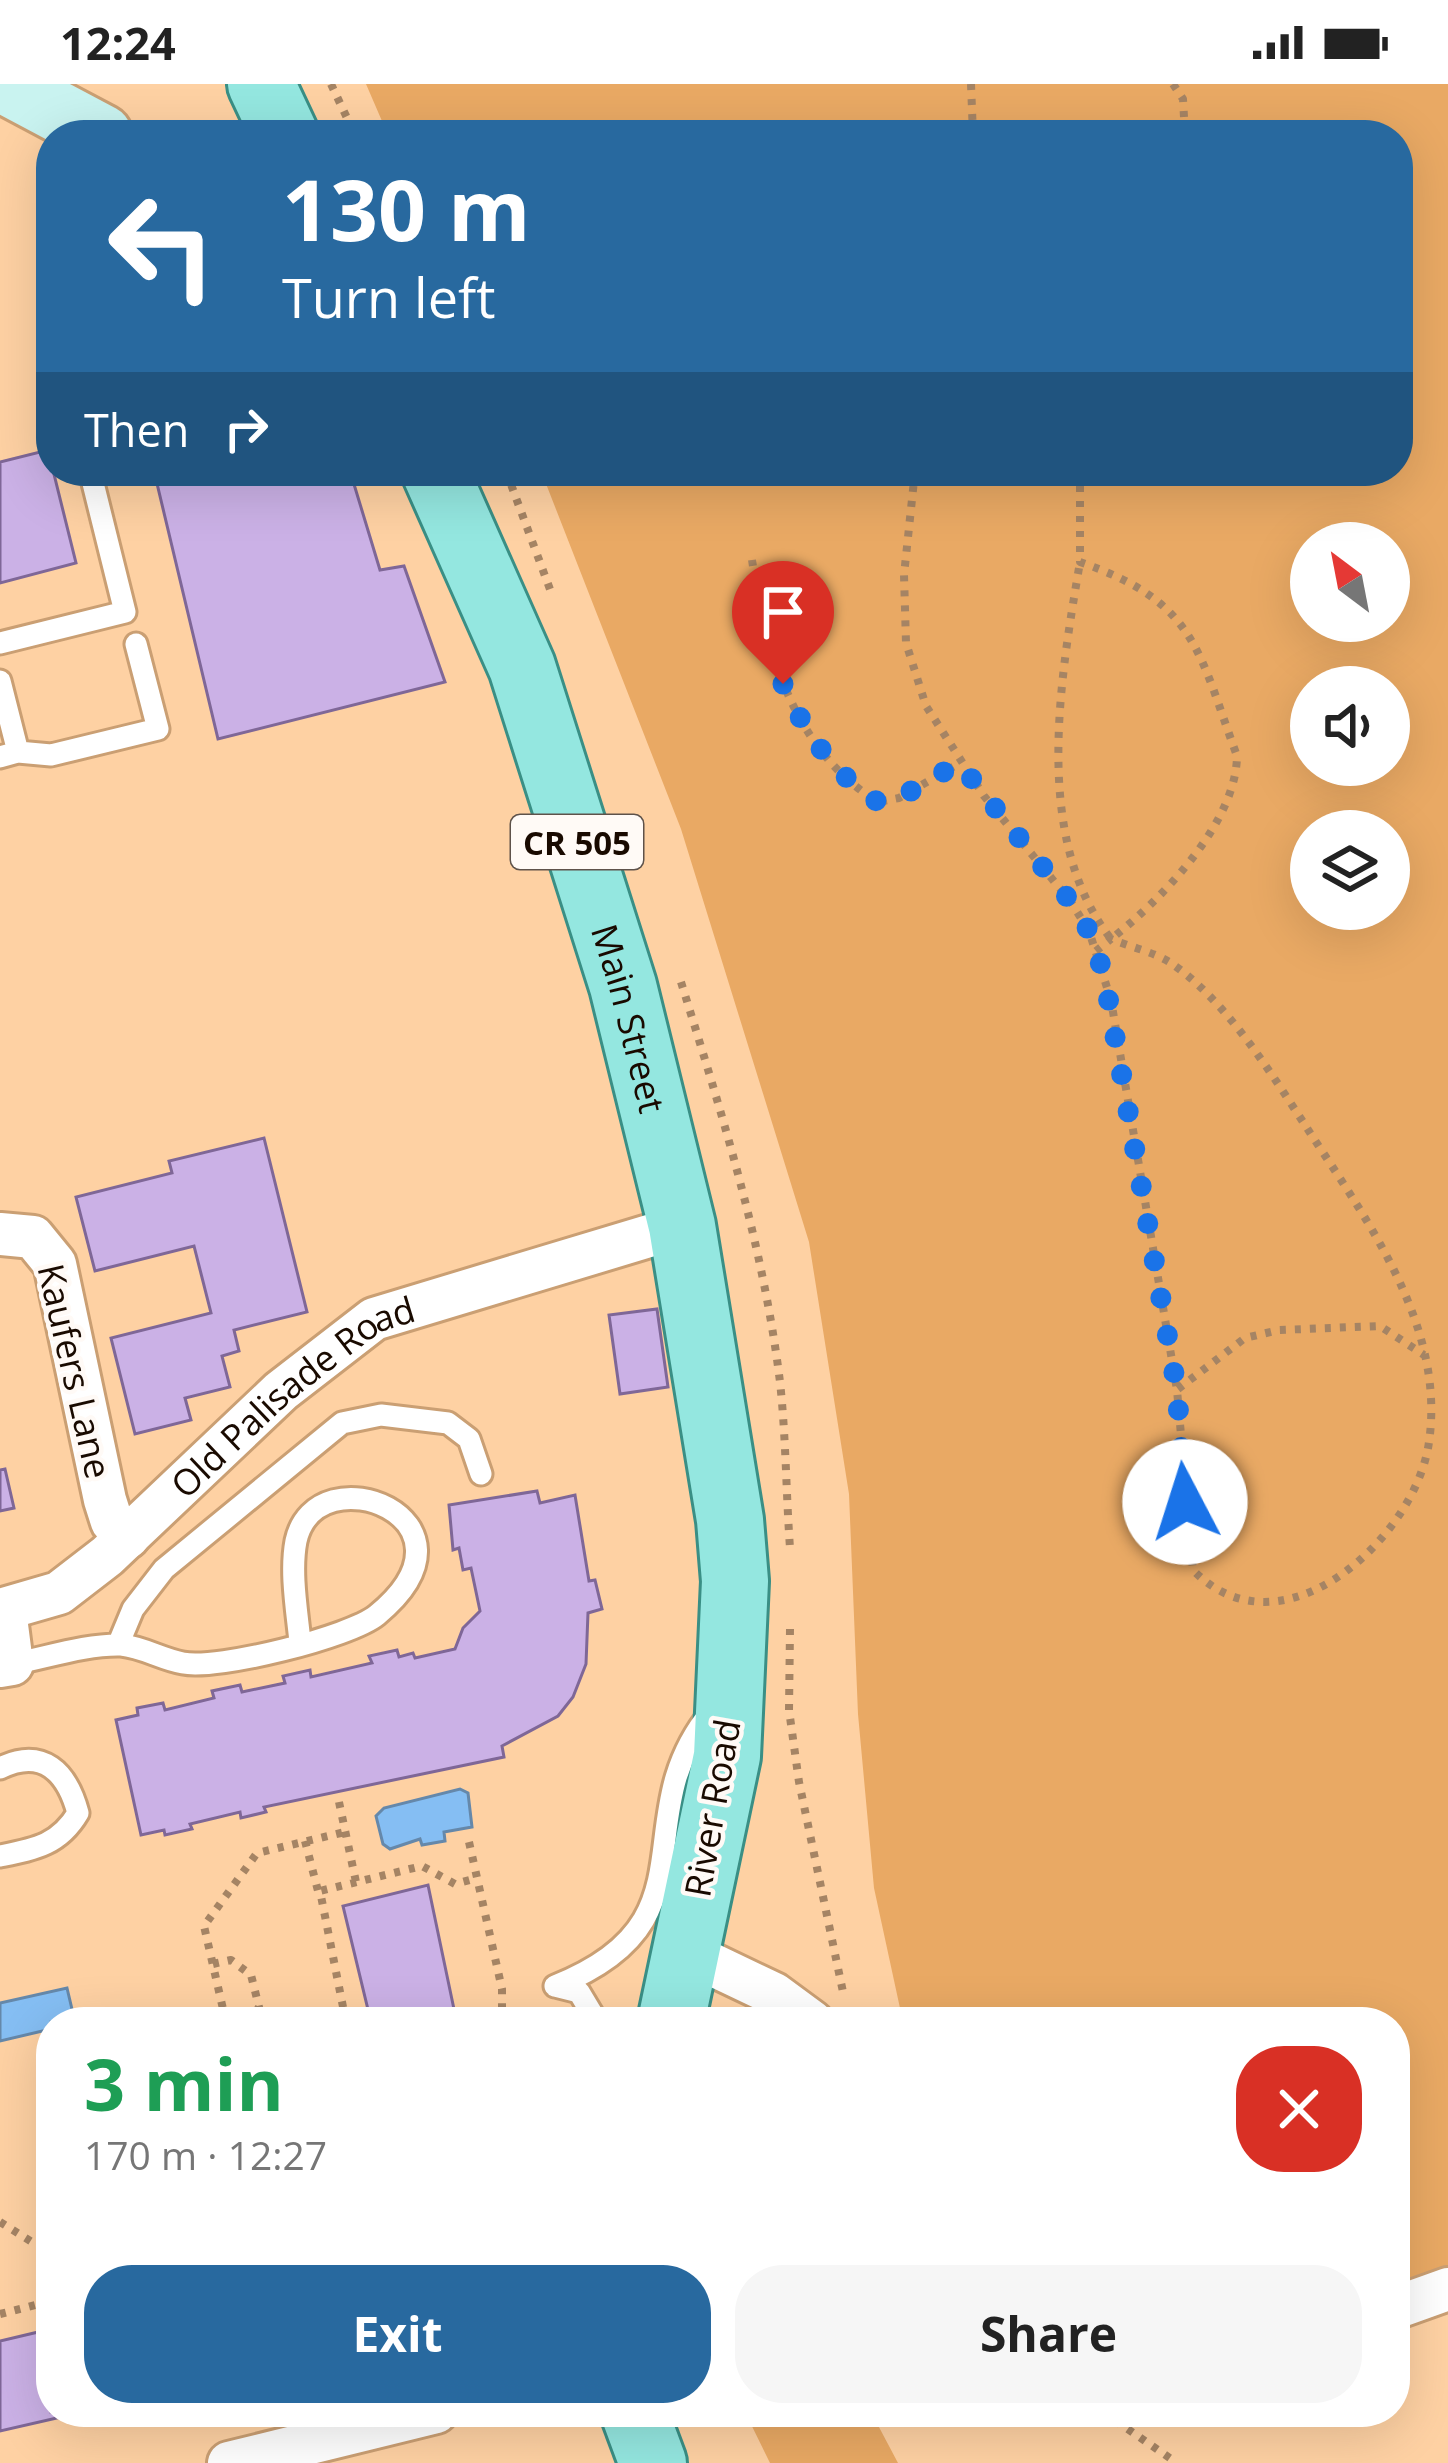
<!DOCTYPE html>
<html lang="en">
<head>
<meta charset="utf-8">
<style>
	:root { --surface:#fff; --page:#f6f6f6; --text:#222; --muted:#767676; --accent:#28699f }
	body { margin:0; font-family:"Open Sans",sans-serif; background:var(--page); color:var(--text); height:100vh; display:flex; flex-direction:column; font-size:45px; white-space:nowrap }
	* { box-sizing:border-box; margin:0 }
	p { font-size:39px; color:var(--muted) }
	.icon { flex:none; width:66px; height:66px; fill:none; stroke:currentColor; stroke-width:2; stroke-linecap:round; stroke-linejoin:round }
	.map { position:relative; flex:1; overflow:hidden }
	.sheet { position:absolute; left:36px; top:1923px; width:1374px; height:420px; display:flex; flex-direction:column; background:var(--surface); border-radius:48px; box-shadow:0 12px 48px #0002 }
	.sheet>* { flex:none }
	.guide { position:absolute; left:36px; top:36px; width:1377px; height:366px; border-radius:48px; box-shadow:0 12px 48px #0002; background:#28699f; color:#fff; overflow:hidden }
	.needle { width:78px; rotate:328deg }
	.fabs { position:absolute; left:1290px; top:438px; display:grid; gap:24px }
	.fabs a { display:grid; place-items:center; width:120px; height:120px; border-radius:50%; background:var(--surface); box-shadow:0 12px 48px #0002; font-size:60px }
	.pin { position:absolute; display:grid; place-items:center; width:102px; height:102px; color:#fff; margin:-123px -51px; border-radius:50% 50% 50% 0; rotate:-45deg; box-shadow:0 0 12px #0007 }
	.pin .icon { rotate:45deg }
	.me { position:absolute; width:132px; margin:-66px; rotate:355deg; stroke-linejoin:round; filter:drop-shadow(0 0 9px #0008) }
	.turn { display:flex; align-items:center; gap:42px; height:252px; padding:0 48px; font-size:54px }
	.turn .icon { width:156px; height:156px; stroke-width:2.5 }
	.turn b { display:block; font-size:84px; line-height:102px }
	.then { display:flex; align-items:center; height:114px; padding:0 48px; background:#0003; gap:24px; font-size:45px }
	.round { display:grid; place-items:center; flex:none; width:126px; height:126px; border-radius:48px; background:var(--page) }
	.head { display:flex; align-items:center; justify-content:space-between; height:204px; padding:0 48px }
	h1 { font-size:72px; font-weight:700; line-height:90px; color:#1e9e55 }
	.primary-button { display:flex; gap:24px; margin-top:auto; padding:24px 48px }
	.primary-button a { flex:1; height:138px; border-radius:48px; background:var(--accent); color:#fff; font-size:48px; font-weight:700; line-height:138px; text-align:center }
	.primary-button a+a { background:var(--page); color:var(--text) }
	.status { display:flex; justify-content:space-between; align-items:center; height:84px; padding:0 60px; background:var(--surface); direction:ltr }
	.status svg { height:33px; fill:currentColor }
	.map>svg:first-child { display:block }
	.green { fill:#e9a964; fill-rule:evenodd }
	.water { fill:#85bef3; stroke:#6588aa; stroke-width:3 }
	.building { fill:#cbb1e6; stroke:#7f6797; stroke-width:3 }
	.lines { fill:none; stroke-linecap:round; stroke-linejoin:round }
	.lane-casing { stroke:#ca9f73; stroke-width:27 }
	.street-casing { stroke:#ca9f73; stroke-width:48 }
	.secondary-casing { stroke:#ca9f73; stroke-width:66 }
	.primary-casing { stroke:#3a8f85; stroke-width:72 }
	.path { stroke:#a58464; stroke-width:8; stroke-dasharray:6 9; stroke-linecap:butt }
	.lane { stroke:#fff; stroke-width:21 }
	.street { stroke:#fff; stroke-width:42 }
	.secondary { stroke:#c9f3f0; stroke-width:60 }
	.primary { stroke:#94e7e0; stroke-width:66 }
	.route { stroke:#1a73e8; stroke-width:21; stroke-dasharray:0 37.8 }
	.labels { text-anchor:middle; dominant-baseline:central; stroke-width:9; stroke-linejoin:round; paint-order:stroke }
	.shield { fill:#fffaf6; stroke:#5e524a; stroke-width:3 }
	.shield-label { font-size:33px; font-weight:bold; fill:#190a00 }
	.street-label { font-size:36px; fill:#190a00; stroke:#fffaf6 }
</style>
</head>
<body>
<div class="status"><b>12:24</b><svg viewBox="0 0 49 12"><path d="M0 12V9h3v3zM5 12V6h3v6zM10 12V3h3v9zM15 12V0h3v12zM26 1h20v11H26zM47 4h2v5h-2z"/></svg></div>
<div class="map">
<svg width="1448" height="2379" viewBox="0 0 1448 2379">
	<rect width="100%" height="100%" fill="#fed1a3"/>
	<path class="green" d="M366,0H1448V2222L1395,2240V1938H903L874,1804L858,1630L849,1410L809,1158L681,745L541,387H1398V51H388ZM1311,459H1389V537H1311ZM1311,603H1389V681H1311ZM1311,747H1389V825H1311Z
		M745,2328H871L898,2379H770Z"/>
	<path class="water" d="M460,1705L468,1709L472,1743L444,1748L445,1757L422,1761L420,1755L390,1765L383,1760L376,1732L384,1724Z
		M67,1904L75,1938H51V1945L0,1957V1919Z"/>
	<path class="building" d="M48,366L76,479L0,499V378Z
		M154,387H350L380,486L404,482L445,598L218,655Z
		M264,1054L307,1228L234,1246L239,1267L222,1272L230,1303L185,1314L191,1336L135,1350L111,1254L211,1229L194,1162L95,1187L76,1113L172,1089L169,1077Z
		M657,1225L668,1303L620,1310L609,1231Z
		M5,1385L14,1424L0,1427V1386Z
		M537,1407L540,1419L575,1411L589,1497L595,1496L602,1525L588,1529L586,1580L573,1613L558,1632L502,1662L504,1673L264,1723L266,1728L241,1734L240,1728L190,1740L192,1745L165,1751L164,1746L141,1751L116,1636L138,1631L137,1624L163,1619L165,1626L214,1614L212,1607L240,1601L242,1608L285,1599L283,1592L310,1586L311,1593L372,1579L369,1572L397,1566L399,1573L413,1569L415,1574L455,1565L463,1544L480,1527L471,1484L463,1486L459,1464L453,1466L449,1421Z
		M428,1801L455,1930L438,1933L439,1938H371L343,1822Z
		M51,2245V2328H83L0,2347V2257Z"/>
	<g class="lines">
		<defs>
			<path id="lane" d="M0,559L125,528L90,387
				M0,597L18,668L0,673
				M18,668L51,671L158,645L136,560
				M118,1561L133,1525L164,1485L342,1339L381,1331L448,1339L469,1355L481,1390
				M12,1580C45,1574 86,1560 121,1561C143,1563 161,1575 183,1579C218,1586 350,1553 377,1531C494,1435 316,1366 296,1457C290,1488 297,1527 300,1558
				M0,1684C43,1663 67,1688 78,1729C59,1761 35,1765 0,1772
				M555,1902C719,1837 623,1735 711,1628
				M555,1902L579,1908L597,1938"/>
			<g id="street">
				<path d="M0,1150L33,1153L55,1180L105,1416L112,1438L128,1453"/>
				<path id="s1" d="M0,1526L59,1509L107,1472L281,1307L374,1235L682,1142"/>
				<path d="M0,1582L12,1580L5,1526"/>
				<path d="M686,1868L774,1910L812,1938"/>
				<path d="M1395,2224L1448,2205"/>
				<path d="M229,2379L436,2328"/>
			</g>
			<path id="secondary" d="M6,0L102,51"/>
			<g id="primary">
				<path d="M261,0L285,51"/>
				<path id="s2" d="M435,387L522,583L623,902L682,1142L730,1436L735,1497L727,1672L671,1938"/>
				<path d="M634,2328L653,2379"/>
			</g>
		</defs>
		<use href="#lane" class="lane-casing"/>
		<use href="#street" class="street-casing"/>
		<use href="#secondary" class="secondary-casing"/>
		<use href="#primary" class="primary-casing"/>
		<path class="path" d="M331,0L355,51
			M971,0L973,51
			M1173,0L1183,15L1185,51
			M506,387L551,508
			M915,387L904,491L906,559L926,622L984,712L1071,818L1089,847L1111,916L1177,1306L1193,1486C1281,1577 1416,1454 1429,1358C1446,1240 1365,1134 1305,1041C1269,986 1226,917 1171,879C1154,868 1130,863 1111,855L1096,867
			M1080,387V478C1196,518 1198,566 1237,672C1236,739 1162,815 1111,855C1032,754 1060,596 1080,478
			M752,476C766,567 794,667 878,718L899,714L960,679
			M681,898C722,1030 763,1160 780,1298C786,1353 786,1409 790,1464
			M1178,1305L1245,1254L1279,1246L1380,1242L1424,1271
			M790,1545L789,1626L799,1698L843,1908
			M339,1718L356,1798
			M305,1757L318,1807
			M469,1758L502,1905V1938
			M213,1880L231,1876L251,1891L259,1923L250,1938
			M226,1938L204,1842L257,1769L345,1748
			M346,1938L320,1807L422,1782L455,1800L477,1794
			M0,2138L51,2170
			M0,2230L51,2217
			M1103,2328L1177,2379"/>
		<use href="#lane" class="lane"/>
		<use href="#street" class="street"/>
		<use href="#secondary" class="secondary"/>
		<use href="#primary" class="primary"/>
	</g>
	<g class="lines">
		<path class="route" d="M783,600C804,646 834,691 878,718L899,714L959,679L1071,818L1089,847L1104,890L1177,1306L1185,1418"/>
	</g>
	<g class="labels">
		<rect class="shield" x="511" y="731" width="132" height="54" rx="9"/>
		<g class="shield-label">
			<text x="577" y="758">CR 505</text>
		</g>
		<g class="street-label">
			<text stroke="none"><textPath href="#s2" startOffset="582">Main Street</textPath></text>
			<text transform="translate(75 1287) rotate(77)">Kaufers Lane</text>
			<text stroke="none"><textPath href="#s1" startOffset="369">Old Palisade Road</textPath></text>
			<text transform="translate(712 1724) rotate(-80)">River Road</text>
		</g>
	</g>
</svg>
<div class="fabs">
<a><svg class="needle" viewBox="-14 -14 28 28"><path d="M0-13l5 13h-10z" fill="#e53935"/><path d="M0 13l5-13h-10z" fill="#767676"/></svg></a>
<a><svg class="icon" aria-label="sound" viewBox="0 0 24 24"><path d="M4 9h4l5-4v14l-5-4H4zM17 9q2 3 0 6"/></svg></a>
<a><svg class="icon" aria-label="layers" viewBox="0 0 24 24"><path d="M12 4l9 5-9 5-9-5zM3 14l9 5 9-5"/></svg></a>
</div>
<div class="pin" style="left:783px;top:600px;background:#d93025"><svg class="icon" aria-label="arrive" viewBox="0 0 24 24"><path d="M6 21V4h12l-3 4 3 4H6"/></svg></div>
<svg class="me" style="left:1185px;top:1418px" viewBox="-20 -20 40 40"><circle r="19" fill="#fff"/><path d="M0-13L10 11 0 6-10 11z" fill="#1a73e8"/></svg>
<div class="guide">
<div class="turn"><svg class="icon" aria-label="left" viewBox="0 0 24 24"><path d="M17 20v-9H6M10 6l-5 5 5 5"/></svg><div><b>130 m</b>Turn left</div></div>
<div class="then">Then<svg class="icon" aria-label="right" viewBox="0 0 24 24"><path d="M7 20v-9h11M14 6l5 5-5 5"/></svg></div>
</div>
<section class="sheet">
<div class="head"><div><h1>3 min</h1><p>170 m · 12:27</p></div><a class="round" style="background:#d93025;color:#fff"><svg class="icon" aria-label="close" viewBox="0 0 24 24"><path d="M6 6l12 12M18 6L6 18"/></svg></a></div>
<div class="primary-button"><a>Exit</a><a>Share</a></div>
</section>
</div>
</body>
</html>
